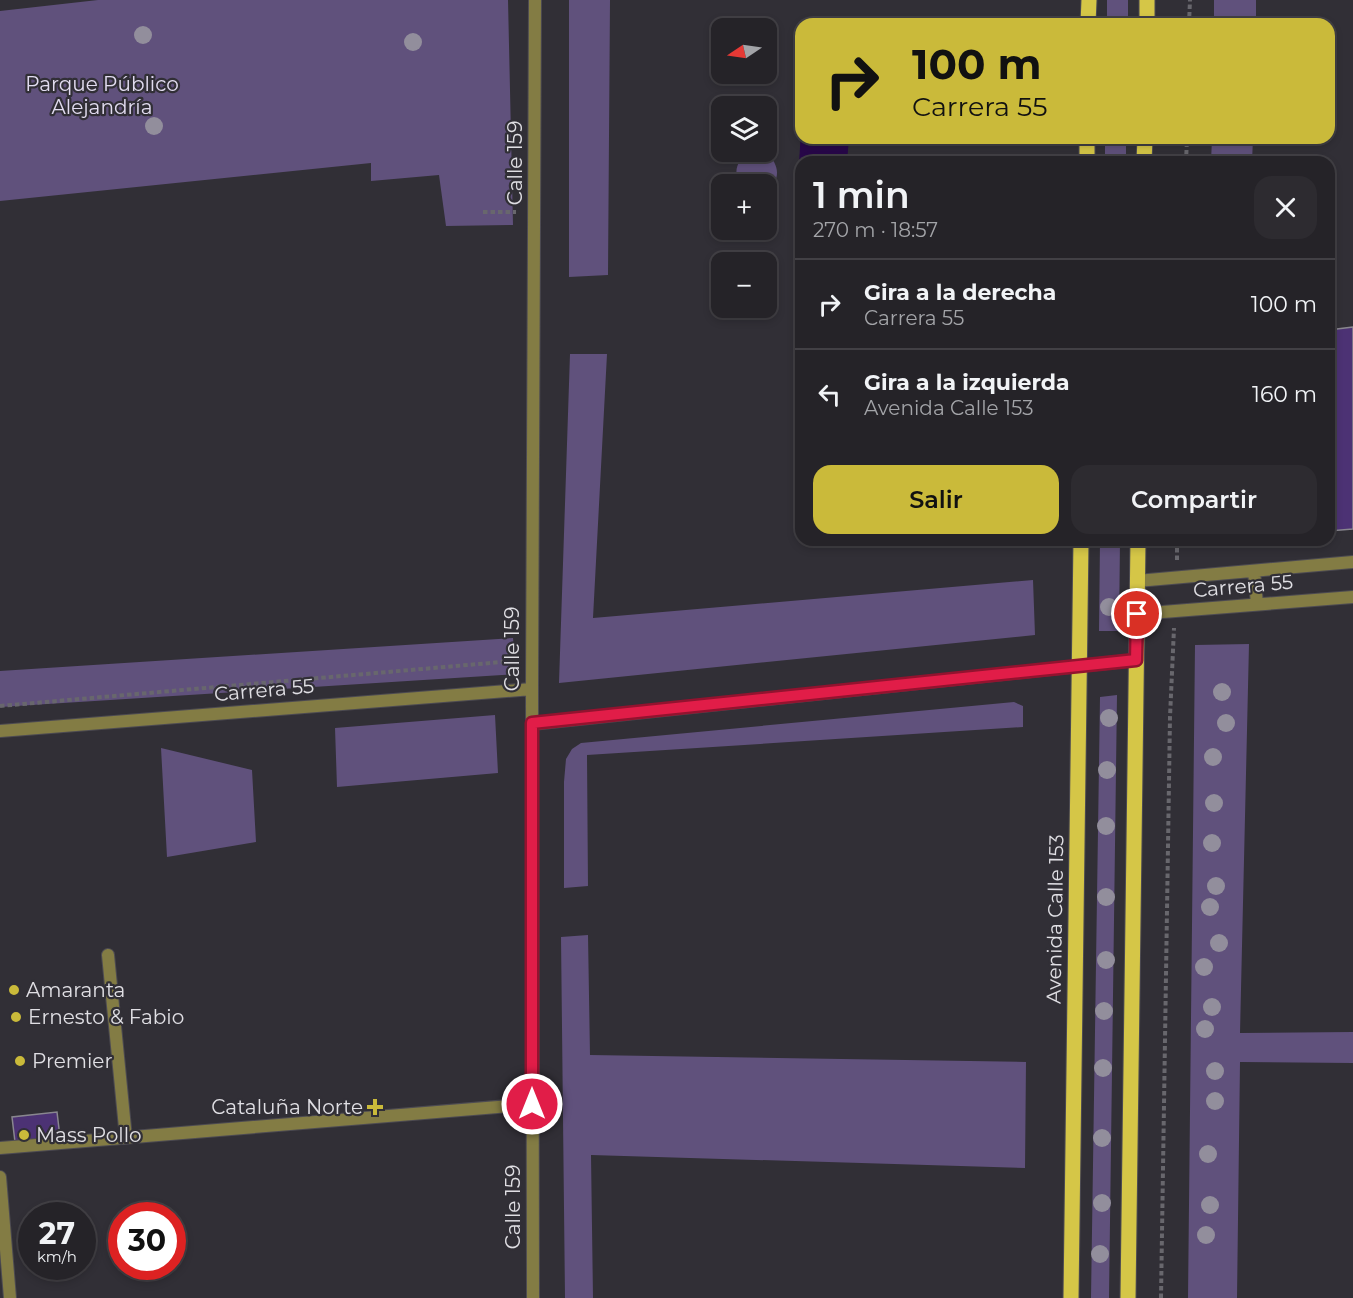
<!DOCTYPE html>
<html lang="es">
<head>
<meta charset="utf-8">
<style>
	:root { --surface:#252328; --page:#2d2b30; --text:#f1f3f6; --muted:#a3a4a8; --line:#424045; --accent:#caba3a }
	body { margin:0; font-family:Montserrat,sans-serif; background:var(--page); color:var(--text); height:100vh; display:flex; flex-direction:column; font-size:22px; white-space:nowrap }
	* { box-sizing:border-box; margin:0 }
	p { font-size:20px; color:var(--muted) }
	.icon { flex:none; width:33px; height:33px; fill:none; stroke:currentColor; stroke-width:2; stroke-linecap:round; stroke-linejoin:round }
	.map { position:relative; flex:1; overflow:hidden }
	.drawer { position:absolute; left:795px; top:156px; width:540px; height:390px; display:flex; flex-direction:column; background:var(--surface); border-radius:18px; box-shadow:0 3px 9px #0003,0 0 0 2px var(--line) }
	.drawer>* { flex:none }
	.banner { position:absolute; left:795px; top:18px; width:540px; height:126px; border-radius:18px; box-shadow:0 3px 9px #0003,0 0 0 2px var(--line); background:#caba3a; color:#111; overflow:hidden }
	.needle { width:39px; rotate:257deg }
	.fabs { position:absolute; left:711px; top:18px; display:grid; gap:12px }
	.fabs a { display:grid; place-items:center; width:66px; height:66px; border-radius:12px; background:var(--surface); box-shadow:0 3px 9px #0003,0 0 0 2px var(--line); font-size:30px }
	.speed { position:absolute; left:18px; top:1202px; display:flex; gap:12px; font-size:30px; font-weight:700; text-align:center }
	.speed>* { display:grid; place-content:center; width:78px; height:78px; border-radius:50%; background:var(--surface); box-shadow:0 3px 9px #0003,0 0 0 2px var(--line); line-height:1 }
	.speed small { font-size:15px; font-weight:400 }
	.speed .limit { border:9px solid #d22; background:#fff; color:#111 }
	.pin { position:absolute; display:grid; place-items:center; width:51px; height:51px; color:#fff; margin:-26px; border:3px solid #fff; border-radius:50%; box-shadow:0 2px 6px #0007 }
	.me { position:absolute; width:66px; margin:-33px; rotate:0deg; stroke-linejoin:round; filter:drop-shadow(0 0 4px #0008) }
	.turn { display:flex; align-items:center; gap:21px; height:126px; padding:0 18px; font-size:27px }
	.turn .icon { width:78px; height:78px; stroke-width:2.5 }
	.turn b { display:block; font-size:42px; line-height:51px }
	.round { display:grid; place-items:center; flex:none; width:63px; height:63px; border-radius:18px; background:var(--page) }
	.overview { display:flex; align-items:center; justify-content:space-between; height:102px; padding:0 18px }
	h1 { font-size:36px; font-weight:600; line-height:45px }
	.button { display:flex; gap:12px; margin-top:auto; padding:12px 18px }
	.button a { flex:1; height:69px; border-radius:18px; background:var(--accent); color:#111; font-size:24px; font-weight:600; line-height:69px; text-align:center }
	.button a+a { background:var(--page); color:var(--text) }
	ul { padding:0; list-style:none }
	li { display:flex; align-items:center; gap:18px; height:90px; padding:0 18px; border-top:2px solid var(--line) }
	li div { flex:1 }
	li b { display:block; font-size:22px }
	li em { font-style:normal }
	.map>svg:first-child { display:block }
	.green { fill:#60517c }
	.water { fill:#280849 }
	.building { fill:#4c3274; stroke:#89878f; stroke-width:1.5 }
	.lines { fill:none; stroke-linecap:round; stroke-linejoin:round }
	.minor-casing { stroke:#4d4b52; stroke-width:14 }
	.tertiary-casing { stroke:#4d4b52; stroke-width:14 }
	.primary-casing { stroke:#4d4b52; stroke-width:17 }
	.path { stroke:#68676d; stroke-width:4; stroke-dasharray:4.5 3; stroke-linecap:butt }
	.minor { stroke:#837c44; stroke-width:12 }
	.tertiary { stroke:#837c44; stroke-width:12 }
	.primary { stroke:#d5c647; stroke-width:15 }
	.tree { fill:#928e9c }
	.route-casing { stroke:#92132f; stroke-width:15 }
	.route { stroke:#e11d48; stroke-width:10 }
	.poi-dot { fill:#caba3a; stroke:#312f36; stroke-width:2 }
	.labels { text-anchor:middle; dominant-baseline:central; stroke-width:4.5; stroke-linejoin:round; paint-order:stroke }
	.park-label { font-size:20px; fill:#e2dcf0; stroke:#312f36 }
	.street-label { font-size:20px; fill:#e0dfe4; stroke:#312f36 }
	.poi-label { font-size:20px; fill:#e0dfe4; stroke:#312f36; text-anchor:start }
</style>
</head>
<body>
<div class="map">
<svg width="1353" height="1298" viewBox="0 0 1353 1298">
	<rect width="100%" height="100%" fill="#312f36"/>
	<path class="green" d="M98,0H508L513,225L446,226L439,175L371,181V163L0,201V11Z
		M569,0H610L608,275L569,277Z
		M1107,0H1128V24H1107Z
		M1214,0H1256V24H1214Z
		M1105,138H1126V162H1105Z
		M1212,138H1253L1252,162H1211Z
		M751,152L766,153C780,164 781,180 767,191L766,184H740C732,171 738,158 751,152Z
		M570,354H607L593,618L1033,580L1035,635L559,683Z
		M1100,540H1120L1119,631H1099Z
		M513,638L516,674L0,707V671Z
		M1249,644L1240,1033L1353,1032V1063L1240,1062L1237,1298H1188L1195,645Z
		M1117,695L1109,1298H1091L1100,697Z
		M1014,702L1023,706V727L587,755L588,886L564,888V782L566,759L572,749L581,743Z
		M495,715L498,773L337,787L335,728Z
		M161,748L252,770L256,842L167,857Z
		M588,935L590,1055L1026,1062L1025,1168L591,1155L593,1298H565L561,937Z"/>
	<path class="water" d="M801,131V138H849L847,162H801V213H796Z"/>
	<path class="building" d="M1353,327V529L1329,531V330Z
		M57,1112L60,1137L15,1142L12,1117Z"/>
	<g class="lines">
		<defs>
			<path id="minor" d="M532,724L1136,660
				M0,731L532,689
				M108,955L126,1138
				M0,1148L533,1104
				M0,1177L10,1298
				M533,1298L532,689L535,0"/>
			<path id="tertiary" d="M1254,571L1257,604
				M1137,581L1353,562
				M1137,614L1353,597"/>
			<path id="primary" d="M1088,24L1089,0
				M1147,24V0
				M1087,162V138
				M1144,162L1145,138
				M1071,1298L1081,540
				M1128,1298L1138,540"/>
		</defs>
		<use href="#minor" class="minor-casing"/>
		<use href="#tertiary" class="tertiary-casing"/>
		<use href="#primary" class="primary-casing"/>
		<path class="path" d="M1189,24L1190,0
			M1186,162L1187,138
			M483,212H516
			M1177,560V540
			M0,706L513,661
			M1161,1298L1170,717L1174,628"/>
		<use href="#minor" class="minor"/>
		<use href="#tertiary" class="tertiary"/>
		<use href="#primary" class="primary"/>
	</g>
	<g class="tree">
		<circle cx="143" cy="35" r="9"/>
		<circle cx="413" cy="42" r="9"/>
		<circle cx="154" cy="126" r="9"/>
		<circle cx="1109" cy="607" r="9"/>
		<circle cx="1222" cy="692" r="9"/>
		<circle cx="1109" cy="718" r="9"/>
		<circle cx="1226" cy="723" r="9"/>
		<circle cx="1213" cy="757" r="9"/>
		<circle cx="1107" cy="770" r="9"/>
		<circle cx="1214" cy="803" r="9"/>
		<circle cx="1106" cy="826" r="9"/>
		<circle cx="1212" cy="843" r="9"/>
		<circle cx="1216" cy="886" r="9"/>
		<circle cx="1106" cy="897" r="9"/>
		<circle cx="1210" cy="907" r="9"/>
		<circle cx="1219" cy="943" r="9"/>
		<circle cx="1106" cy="960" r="9"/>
		<circle cx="1204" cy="967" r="9"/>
		<circle cx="1212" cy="1007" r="9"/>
		<circle cx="1104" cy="1011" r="9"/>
		<circle cx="1205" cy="1029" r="9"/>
		<circle cx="1103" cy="1068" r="9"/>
		<circle cx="1215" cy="1071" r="9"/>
		<circle cx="1215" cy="1101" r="9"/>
		<circle cx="1102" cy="1138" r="9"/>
		<circle cx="1208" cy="1154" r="9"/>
		<circle cx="1102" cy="1203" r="9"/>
		<circle cx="1210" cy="1205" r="9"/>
		<circle cx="1206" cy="1235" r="9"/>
		<circle cx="1100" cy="1254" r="9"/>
	</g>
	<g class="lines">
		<defs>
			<path id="route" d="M532,1104V723L1136,660L1137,614"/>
		</defs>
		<use href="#route" class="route-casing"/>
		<use href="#route" class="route"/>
	</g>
	<g class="poi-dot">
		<circle cx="14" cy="990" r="6"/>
		<circle cx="16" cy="1017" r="6"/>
		<circle cx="20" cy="1061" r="6"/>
		<path d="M372 1098h6v6h6v6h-6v6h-6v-6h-6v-6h6z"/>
		<circle cx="24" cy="1135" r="6"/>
	</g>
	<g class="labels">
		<g class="park-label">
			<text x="102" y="84">Parque Público<tspan x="102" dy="23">Alejandría</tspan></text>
		</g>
		<g class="street-label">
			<text transform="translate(515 163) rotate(-90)">Calle 159</text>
			<text transform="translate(1243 586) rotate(-5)">Carrera 55</text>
			<text transform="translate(512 649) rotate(-90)">Calle 159</text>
			<text transform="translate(264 690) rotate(-5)">Carrera 55</text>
			<text transform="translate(1055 919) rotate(-89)">Avenida Calle 153</text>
			<text transform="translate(513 1207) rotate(-90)">Calle 159</text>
		</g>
		<g class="poi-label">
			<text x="26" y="990">Amaranta</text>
			<text x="28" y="1017">Ernesto &amp; Fabio</text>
			<text x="32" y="1061">Premier</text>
			<text x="363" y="1107" text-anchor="end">Cataluña Norte</text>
			<text x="36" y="1135">Mass Pollo</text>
		</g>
	</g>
</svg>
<div class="fabs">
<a><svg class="needle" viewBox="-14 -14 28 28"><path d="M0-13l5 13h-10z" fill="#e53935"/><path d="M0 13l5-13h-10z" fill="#a3a4a8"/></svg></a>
<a><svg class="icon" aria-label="layers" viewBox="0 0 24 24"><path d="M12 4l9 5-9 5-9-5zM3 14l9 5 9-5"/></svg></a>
<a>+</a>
<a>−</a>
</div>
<div class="speed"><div>27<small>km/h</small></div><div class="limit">30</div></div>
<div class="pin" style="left:1137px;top:614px;background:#d93025"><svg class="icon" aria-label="arrive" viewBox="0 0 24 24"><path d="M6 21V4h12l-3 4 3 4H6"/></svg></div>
<svg class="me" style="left:532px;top:1104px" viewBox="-20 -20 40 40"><circle r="17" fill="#e11d48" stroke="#fff" stroke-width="3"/><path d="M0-11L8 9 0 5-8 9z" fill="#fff"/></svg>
<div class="banner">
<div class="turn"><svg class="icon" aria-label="right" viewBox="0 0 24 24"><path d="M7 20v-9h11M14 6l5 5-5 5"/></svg><div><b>100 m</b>Carrera 55</div></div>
</div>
<section class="drawer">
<div class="overview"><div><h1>1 min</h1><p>270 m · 18:57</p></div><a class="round"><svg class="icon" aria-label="close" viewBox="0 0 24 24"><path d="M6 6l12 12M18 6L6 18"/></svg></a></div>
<ul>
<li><svg class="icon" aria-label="right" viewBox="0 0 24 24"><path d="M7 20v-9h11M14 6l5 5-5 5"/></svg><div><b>Gira a la derecha</b><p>Carrera 55</p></div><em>100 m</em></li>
<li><svg class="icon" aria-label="left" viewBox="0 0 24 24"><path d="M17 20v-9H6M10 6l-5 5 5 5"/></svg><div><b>Gira a la izquierda</b><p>Avenida Calle 153</p></div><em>160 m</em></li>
</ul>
<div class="button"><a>Salir</a><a>Compartir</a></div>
</section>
</div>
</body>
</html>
